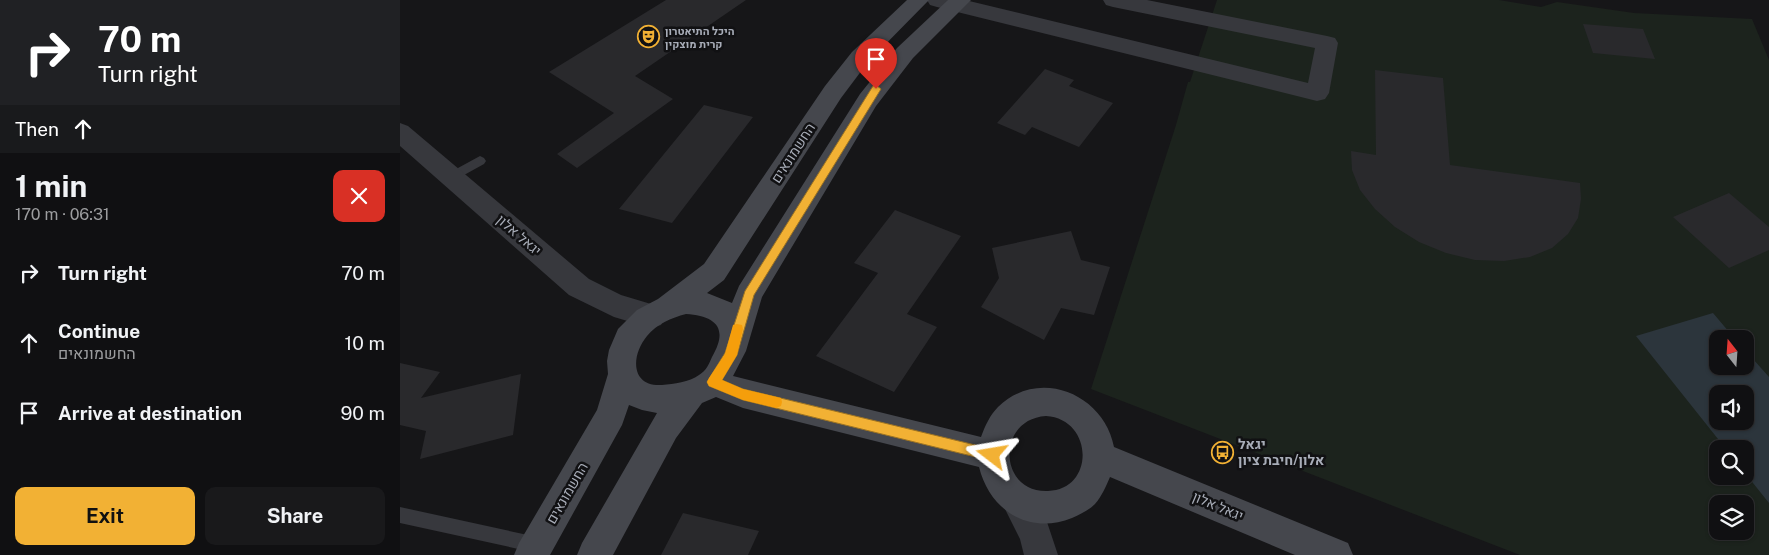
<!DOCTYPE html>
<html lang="en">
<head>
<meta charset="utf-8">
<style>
	:root { --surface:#101012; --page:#19191b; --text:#f1f3f6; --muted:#9c9d9f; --line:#303032; --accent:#f2b134 }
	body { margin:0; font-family:"Public Sans",Heebo,sans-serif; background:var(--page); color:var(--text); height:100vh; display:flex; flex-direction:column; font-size:19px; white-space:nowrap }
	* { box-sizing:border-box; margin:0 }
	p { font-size:16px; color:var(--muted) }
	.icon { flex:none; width:28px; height:28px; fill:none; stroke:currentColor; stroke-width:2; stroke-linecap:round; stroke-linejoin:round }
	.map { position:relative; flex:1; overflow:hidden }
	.sheet { display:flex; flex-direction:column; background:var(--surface); width:400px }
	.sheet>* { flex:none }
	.hud { background:#202124; color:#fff; overflow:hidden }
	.needle { width:32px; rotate:343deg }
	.controls { position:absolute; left:1309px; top:330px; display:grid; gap:10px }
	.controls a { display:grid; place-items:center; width:45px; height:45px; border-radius:10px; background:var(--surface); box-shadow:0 1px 4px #0004,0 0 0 1px var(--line); font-size:25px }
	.pin { position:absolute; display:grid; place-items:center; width:42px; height:42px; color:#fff; margin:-51px -21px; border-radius:50% 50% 50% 0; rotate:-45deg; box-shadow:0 0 5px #0007 }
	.pin .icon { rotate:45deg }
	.me { position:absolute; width:55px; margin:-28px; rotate:284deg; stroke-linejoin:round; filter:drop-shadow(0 0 4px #0008) }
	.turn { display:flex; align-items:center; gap:18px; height:105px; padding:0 15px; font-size:22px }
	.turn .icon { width:65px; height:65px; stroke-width:2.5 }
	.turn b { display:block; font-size:35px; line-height:42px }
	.then { display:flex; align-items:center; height:48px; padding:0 15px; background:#0003; gap:10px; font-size:19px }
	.round { display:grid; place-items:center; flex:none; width:52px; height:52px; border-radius:10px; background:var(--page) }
	.headline { display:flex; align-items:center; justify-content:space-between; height:85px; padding:0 15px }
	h1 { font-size:30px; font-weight:700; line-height:38px }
	.cta { display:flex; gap:10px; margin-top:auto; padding:10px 15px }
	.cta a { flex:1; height:58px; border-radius:10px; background:var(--accent); color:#111; font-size:20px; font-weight:700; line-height:58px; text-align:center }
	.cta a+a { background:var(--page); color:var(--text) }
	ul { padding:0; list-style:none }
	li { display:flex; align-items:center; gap:15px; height:70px; padding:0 15px }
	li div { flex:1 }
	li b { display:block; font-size:19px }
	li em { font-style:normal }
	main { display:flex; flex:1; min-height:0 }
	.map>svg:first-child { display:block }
	.green { fill:#1c231d; fill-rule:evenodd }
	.water { fill:#2c353c; fill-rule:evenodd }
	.building { fill:#29292c }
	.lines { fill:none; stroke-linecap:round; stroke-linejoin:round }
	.lane { fill:#37383d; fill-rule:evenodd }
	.street { fill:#37383d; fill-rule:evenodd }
	.secondary { fill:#45474d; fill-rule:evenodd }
	.route { fill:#f2b134; stroke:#9d7322 }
	.slow { fill:#f59e0b }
	.labels { text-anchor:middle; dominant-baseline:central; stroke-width:5; stroke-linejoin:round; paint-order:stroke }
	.far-poi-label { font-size:11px; font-weight:bold; fill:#a8adb8; stroke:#111113; text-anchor:start }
	.street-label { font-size:14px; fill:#a8adb8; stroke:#111113 }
	.poi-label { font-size:14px; font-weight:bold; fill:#a8adb8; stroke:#111113; text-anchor:start }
</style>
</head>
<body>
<main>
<section class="sheet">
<div class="hud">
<div class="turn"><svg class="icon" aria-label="right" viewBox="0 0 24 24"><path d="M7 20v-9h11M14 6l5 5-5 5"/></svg><div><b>70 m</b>Turn right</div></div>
<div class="then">Then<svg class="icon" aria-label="ahead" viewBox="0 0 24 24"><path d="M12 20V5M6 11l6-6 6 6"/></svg></div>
</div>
<div class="headline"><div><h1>1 min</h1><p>170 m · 06:31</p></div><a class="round" style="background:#d93025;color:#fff"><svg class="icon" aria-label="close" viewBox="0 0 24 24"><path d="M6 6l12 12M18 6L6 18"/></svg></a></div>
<ul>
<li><svg class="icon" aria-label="right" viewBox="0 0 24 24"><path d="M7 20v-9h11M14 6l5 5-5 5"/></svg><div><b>Turn right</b></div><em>70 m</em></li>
<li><svg class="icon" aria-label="ahead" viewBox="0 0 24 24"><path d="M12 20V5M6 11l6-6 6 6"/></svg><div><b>Continue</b><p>החשמונאים</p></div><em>10 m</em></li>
<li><svg class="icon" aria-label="arrive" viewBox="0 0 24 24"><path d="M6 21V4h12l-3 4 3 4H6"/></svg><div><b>Arrive at destination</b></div><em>90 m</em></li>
</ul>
<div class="cta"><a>Exit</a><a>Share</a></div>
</section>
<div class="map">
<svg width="1369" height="555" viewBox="0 0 1369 555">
	<rect width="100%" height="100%" fill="#161618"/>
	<path class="green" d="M817,0H1099L1141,7L1157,2L1234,13L1352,19L1369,60V555H1120L691,389L776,125L788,82H790ZM1318,339H1345V366H1318ZM1318,394H1345V421H1318ZM1318,449H1345V476H1318ZM1318,504H1345V531H1318Z"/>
	<path class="water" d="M1313,313L1335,339H1318V366H1345V350L1369,377V503L1345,473V449H1326L1236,336ZM1318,394H1345V421H1318Z"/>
	<path class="building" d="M266,0H346L235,76L273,99L177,168L157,154L214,113L149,72Z
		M1183,24L1243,29L1255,59L1193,53Z
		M645,69L674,80L669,86L713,103L679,147L632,127L625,135L597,123Z
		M975,70L1043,78L1050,165L1180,183L1181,199L1178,218L1168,234L1152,248L1130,257L1104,261L1075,260L1046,253L1019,242L995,227L975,209L960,190L952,170L951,151L976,155Z
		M304,105L353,117L272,223L219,209Z
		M1329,193L1369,227V250L1329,268L1273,217Z
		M495,210L561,236L507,314L537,327L494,392L416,356L478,273L454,263Z
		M671,231L681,260L710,267L694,315L661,308L644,340L581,307L599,278L592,248Z
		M0,363L40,372L21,398L121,374L113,435L20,459L26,431L0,425Z
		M283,513L359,531L348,555H261Z"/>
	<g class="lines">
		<path class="lane" d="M80,156L84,158L86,161L84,164L55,180H47L45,177L47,174Z
			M0,507L137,537L143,539L145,545L143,551L137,553L0,523Z"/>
		<path class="street" d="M527,0H565L908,83L915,48L713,7L706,5L703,0H747L927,36L935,38L938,43L929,93L925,99L917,101L537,7L530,5Z
			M0,123L8,126L189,279L221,295L261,307L265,316L261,325L251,328L214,317L169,295L0,146Z
			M616,483L628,487L647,522L658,555H624L620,539L600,499L604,487Z"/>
		<path class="secondary" d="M507,0H529L468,62L441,98L324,280L307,293L332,303L339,286L460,94L497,48L548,0H571L513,58L476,106L362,297L346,351L333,376L581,437C585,426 590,415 598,407C639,367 704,394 714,447L948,543L953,555H895L710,477C706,486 702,496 695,504C689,510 681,514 672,518C629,535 590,511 579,467L343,408L316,397L302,403L276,438L213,555H177L182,543L257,413L242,410L229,405L222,425L150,555H114L119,543L197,410L208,374L207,361L209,350L218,329L237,310L258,299L304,264L425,86L452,52ZM286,314C316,316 329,328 312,357C309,364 306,371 299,375C289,382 274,384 262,385C230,387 231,355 247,336C257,324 271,318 286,314ZM646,416C694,419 695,490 648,491C598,493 596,419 646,416Z"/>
	</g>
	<path class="route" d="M476,85L481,89L354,295L337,355L322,380L343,389L592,449L596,450L598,455L596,459L592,461L343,400L309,386L307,382L325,353L345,291L473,86Z"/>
	<path class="slow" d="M337,324L342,325L343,329L337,355L322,380L343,389L381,398L382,402L381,406L376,408L343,400L309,386L307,382L309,378L325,354L333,325Z"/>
	<defs>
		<symbol id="theatre-ring" viewBox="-11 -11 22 22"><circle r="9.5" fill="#111113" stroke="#f2b134" stroke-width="1.5"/><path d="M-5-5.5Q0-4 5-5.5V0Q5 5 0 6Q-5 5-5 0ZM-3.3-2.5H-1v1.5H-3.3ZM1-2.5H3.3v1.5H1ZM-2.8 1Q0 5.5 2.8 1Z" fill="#f2b134"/></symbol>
		<symbol id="bus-ring" viewBox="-11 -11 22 22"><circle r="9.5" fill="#111113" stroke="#f2b134" stroke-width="1.5"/><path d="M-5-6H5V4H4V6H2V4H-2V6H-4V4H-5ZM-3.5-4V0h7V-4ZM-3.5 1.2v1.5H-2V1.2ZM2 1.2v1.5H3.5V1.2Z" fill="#f2b134"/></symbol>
	</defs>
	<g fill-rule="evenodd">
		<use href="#theatre-ring" x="236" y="24" width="25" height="25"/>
		<use href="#bus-ring" x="810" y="440" width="25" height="25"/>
	</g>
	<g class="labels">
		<g class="far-poi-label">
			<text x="265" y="31">היכל התיאטרון<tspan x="265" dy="13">קרית מוצקין</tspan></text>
		</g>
		<g class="street-label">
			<text transform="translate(393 153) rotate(-57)">החשמונאים</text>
			<text transform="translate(119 235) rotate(41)">יגאל אלון</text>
			<text transform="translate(167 493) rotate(-60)">החשמונאים</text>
			<text transform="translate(818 506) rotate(23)">יגאל אלון</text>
		</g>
		<g class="poi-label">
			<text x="838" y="444">יגאל<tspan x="838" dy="16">אלון/חיבת ציון</tspan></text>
		</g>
	</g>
</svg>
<div class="controls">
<a><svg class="needle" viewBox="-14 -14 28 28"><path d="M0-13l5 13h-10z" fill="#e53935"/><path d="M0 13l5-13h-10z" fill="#9c9d9f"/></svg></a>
<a><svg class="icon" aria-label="sound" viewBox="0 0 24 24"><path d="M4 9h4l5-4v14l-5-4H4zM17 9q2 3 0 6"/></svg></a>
<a><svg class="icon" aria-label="search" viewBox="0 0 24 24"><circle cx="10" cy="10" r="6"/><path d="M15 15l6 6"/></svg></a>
<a><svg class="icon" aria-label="layers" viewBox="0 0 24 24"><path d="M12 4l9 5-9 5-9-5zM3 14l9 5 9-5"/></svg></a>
</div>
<div class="pin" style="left:476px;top:89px;background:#d93025"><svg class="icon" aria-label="arrive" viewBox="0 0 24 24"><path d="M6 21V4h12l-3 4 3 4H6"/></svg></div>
<svg class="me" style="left:592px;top:455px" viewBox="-20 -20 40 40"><path d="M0-17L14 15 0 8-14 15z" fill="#f2b134" stroke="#fff" stroke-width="4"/></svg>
</div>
</main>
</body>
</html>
